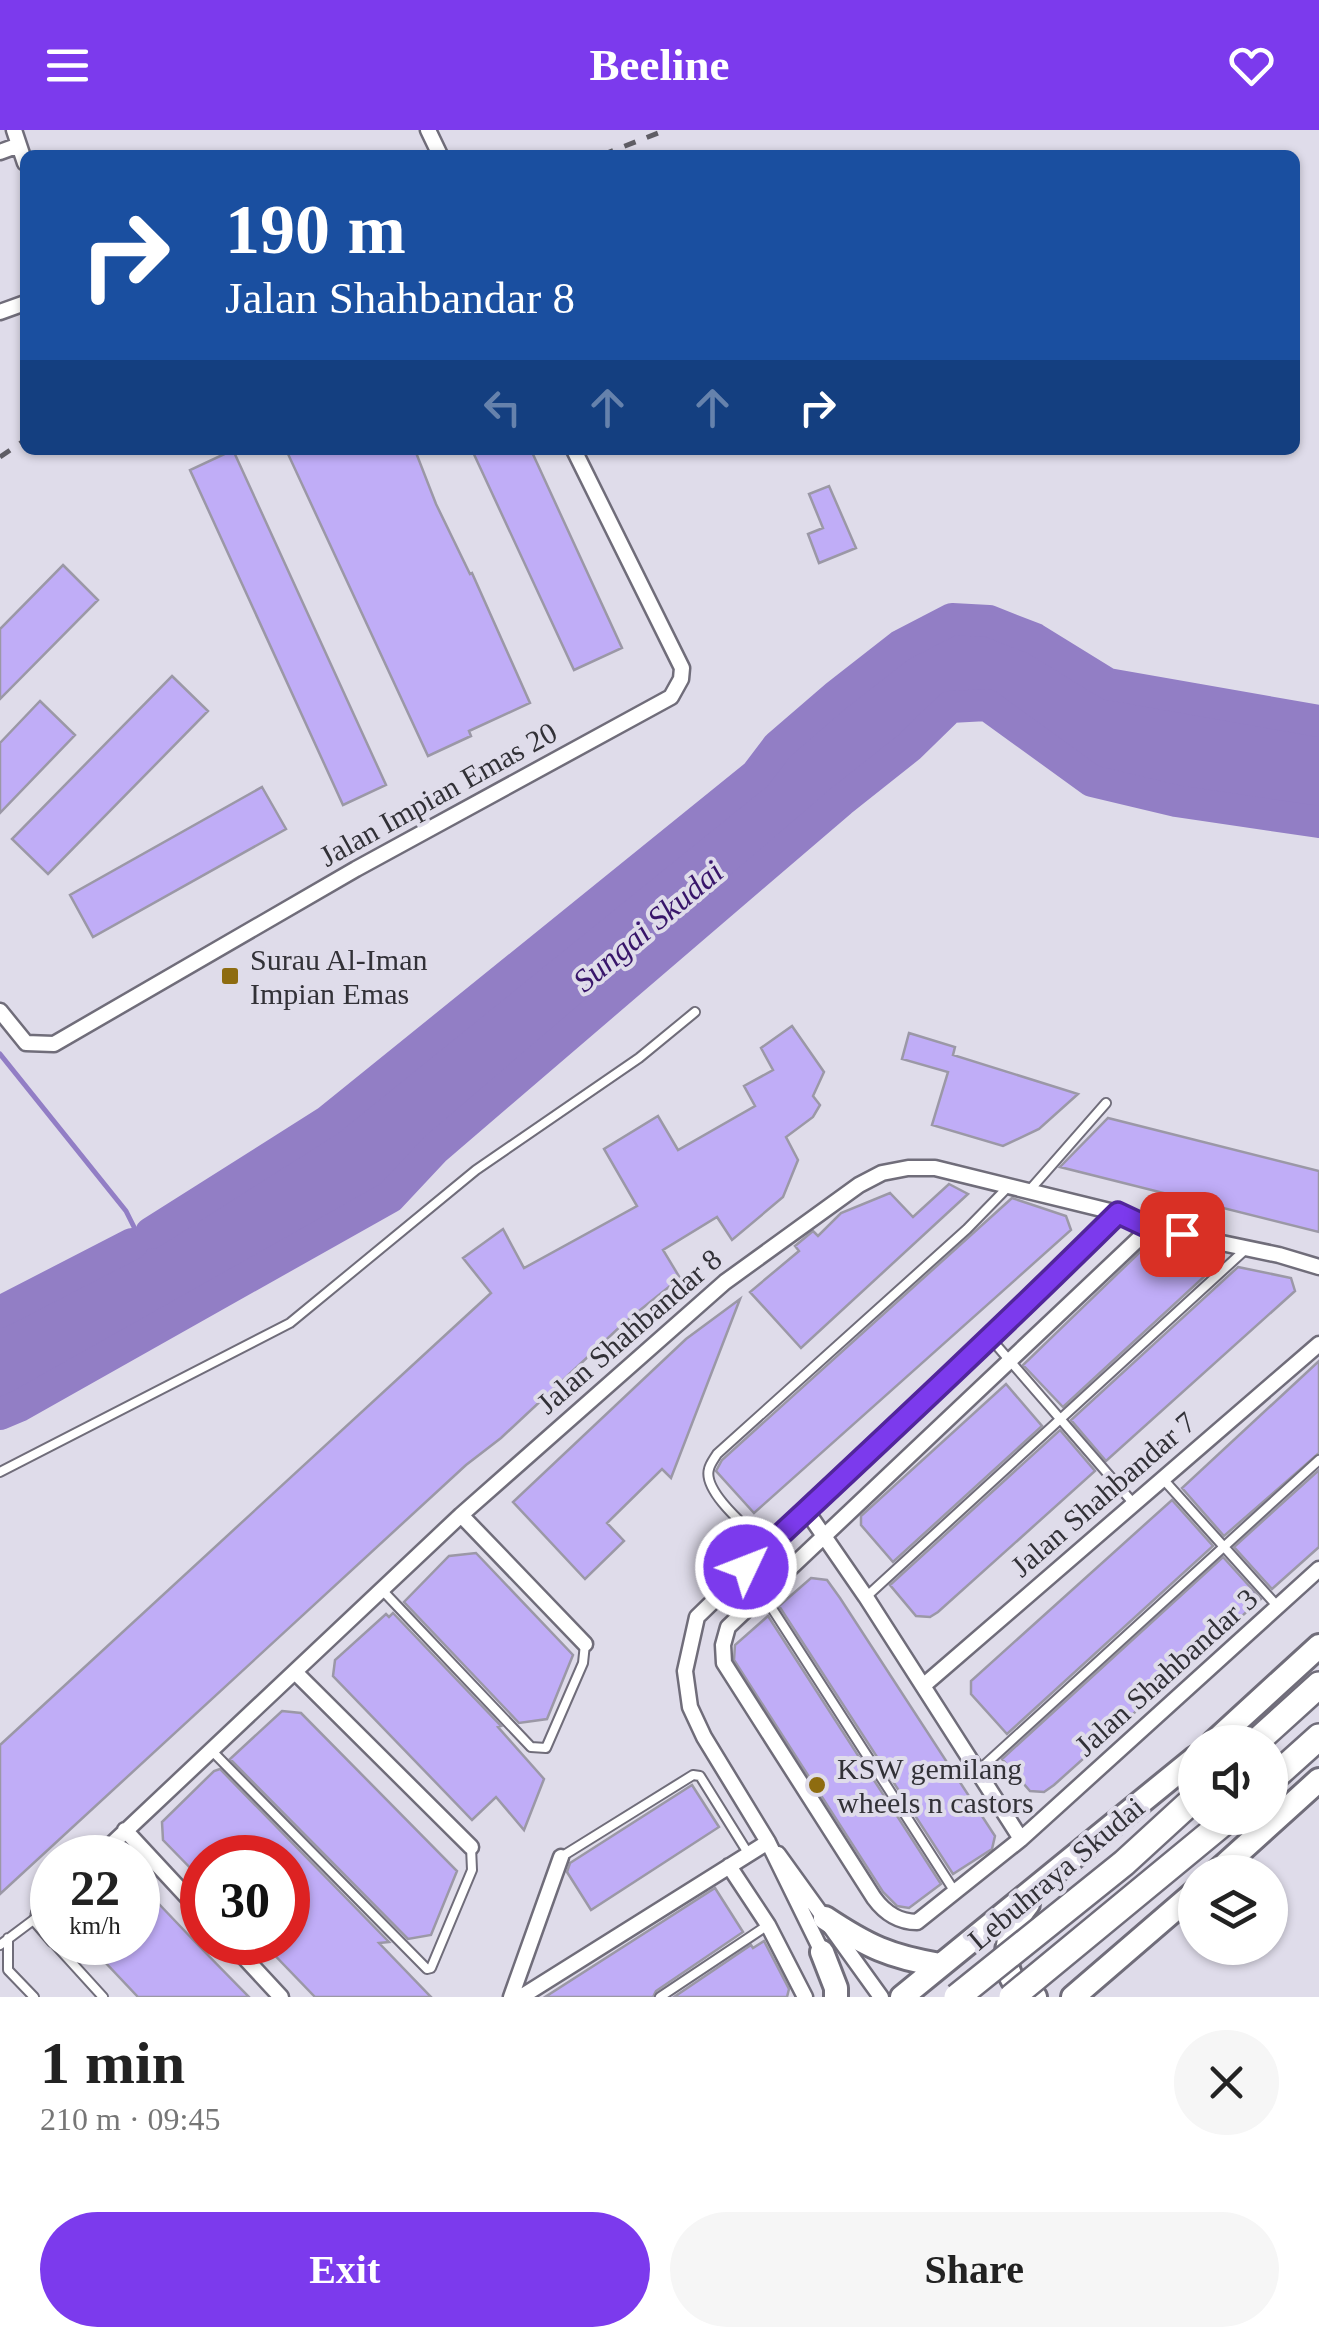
<!DOCTYPE html>
<html lang="en">
<head>
<meta charset="utf-8">
<style>
	:root { --surface:#fff; --page:#f6f6f6; --text:#222; --muted:#767676; --accent:#7c3aed }
	body { margin:0; font-family:"Times New Roman",serif; background:var(--page); color:var(--text); height:100vh; display:flex; flex-direction:column; font-size:38px; white-space:nowrap }
	* { box-sizing:border-box; margin:0 }
	p { font-size:32px; color:var(--muted) }
	.icon { flex:none; width:55px; height:55px; fill:none; stroke:currentColor; stroke-width:2; stroke-linecap:round; stroke-linejoin:round }
	.map { position:relative; height:1867px; overflow:hidden }
	.panel { display:flex; flex-direction:column; background:var(--surface); flex:1 }
	.panel>* { flex:none }
	.top-card { position:absolute; left:20px; top:20px; width:1280px; height:305px; border-radius:15px; box-shadow:0 2px 8px #0004; background:#1a4fa0; color:#fff; overflow:hidden }
	.fabs { position:absolute; left:1178px; top:1595px; display:grid; gap:20px }
	.fabs a { display:grid; place-items:center; width:110px; height:110px; border-radius:50%; background:var(--surface); box-shadow:0 2px 8px #0004; font-size:50px }
	.speed { position:absolute; left:30px; top:1705px; display:flex; gap:20px; font-size:50px; font-weight:700; text-align:center }
	.speed>* { display:grid; place-content:center; width:130px; height:130px; border-radius:50%; background:var(--surface); box-shadow:0 2px 8px #0004; line-height:1 }
	.speed small { font-size:25px; font-weight:400 }
	.speed .limit { border:15px solid #d22; background:#fff; color:#111 }
	.pin { position:absolute; display:grid; place-items:center; width:85px; height:85px; color:#fff; margin:-42px; border-radius:20px; box-shadow:0 5px 15px #0006 }
	.me { position:absolute; width:110px; margin:-55px; rotate:47deg; stroke-linejoin:round; filter:drop-shadow(0 0 8px #0008) }
	.turn { display:flex; align-items:center; gap:35px; height:210px; padding:0 40px; font-size:45px }
	.turn .icon { width:130px; height:130px; stroke-width:2.5 }
	.turn b { display:block; font-size:70px; line-height:85px }
	.lanes { display:flex; align-items:center; height:95px; padding:0 40px; background:#0003; justify-content:center; gap:50px; direction:ltr }
	.lanes .off { opacity:.35 }
	.round { display:grid; place-items:center; flex:none; width:105px; height:105px; border-radius:52px; background:var(--page) }
	.overview { display:flex; align-items:center; justify-content:space-between; height:170px; padding:0 40px }
	h1 { font-size:60px; font-weight:700; line-height:75px }
	.primary-button { display:flex; gap:20px; margin-top:auto; padding:20px 40px }
	.primary-button a { flex:1; height:115px; border-radius:60px; background:var(--accent); color:#fff; font-size:40px; font-weight:700; line-height:115px; text-align:center }
	.primary-button a+a { background:var(--page); color:var(--text) }
	header { display:flex; justify-content:space-between; align-items:center; height:130px; padding:0 40px; background:var(--accent); color:#fff; font-size:45px; font-weight:700 }
	.map>svg:first-child { display:block }
	.water { fill:#927ec5 }
	.lines { fill:none; stroke-linecap:round; stroke-linejoin:round }
	.stream { stroke:#927ec5; stroke-width:5 }
	.river { stroke:#927ec5; stroke-width:32 }
	.building { fill:#c0adf7; stroke:#9b98a6; stroke-width:2.5 }
	.service-casing { stroke:#706d7a; stroke-width:12 }
	.minor-casing { stroke:#706d7a; stroke-width:19 }
	.primary-casing { stroke:#706d7a; stroke-width:28 }
	.trunk-casing { stroke:#706d7a; stroke-width:30 }
	.service { stroke:#fff; stroke-width:8 }
	.minor { stroke:#fff; stroke-width:14 }
	.primary { stroke:#fff; stroke-width:22 }
	.trunk { stroke:#fff; stroke-width:25 }
	.rail { stroke:#5f5d65; stroke-width:5; stroke-dasharray:12 12; stroke-linecap:butt }
	.trunk-bridge-casing { stroke:#706d7a; stroke-width:30; stroke-linecap:butt }
	.trunk-bridge { stroke:#fff; stroke-width:25 }
	.route-casing { stroke:#51269a; stroke-width:25 }
	.route { stroke:#7c3aed; stroke-width:18 }
	.poi-dot { fill:#8e6c10; stroke:#dfdcea; stroke-width:4 }
	.labels { text-anchor:middle; dominant-baseline:central; stroke-width:8; stroke-linejoin:round; paint-order:stroke }
	.street-label { font-size:30px; fill:#323137; stroke:#dfdcea }
	.poi-label { font-size:30px; fill:#323137; stroke:#dfdcea; text-anchor:start }
	.water-label { font-size:32px; font-style:italic; fill:#38156a; stroke:#dfdcea }
</style>
</head>
<body>
<header><svg class="icon" aria-label="menu" viewBox="0 0 24 24"><path d="M4 6h16M4 12h16M4 18h16"/></svg>Beeline<svg class="icon" aria-label="heart" viewBox="0 0 24 24"><path d="M12 20l-8-8c-3-5 5-10 8-4 3-6 11-1 8 4z"/></svg></header>
<div class="map">
<svg width="1319" height="1867" viewBox="0 0 1319 1867">
	<rect width="100%" height="100%" fill="#dfdcea"/>
	<path class="water" d="M952,489L989,491L1035,509L1108,554L1319,591V692L1176,671L1092,651L987,575L950,577L909,617L841,671L435,1019L390,1067L19,1276L0,1284V1182L132,1114L328,991L755,645C808,580 878,528 952,489Z"/>
	<g class="lines">
		<path class="stream" d="M0,924L126,1081L142,1113"/>
		<path class="river" d="M151,1103L328,991L756,645L778,616L836,566L900,516L952,489L989,491L1035,509L1108,554L1319,591
			M0,1182L132,1114
			M0,1284L19,1276L390,1067L435,1019L841,671L909,617L950,577L987,575L1092,651L1176,671L1319,692"/>
	</g>
	<path class="building" d="M233,320L386,655L343,675L190,340Z
		M297,320H415L436,374L470,444L472,443L530,573L469,601L471,606L428,626L288,324Z
		M472,320H531L622,518L574,540Z
		M829,356L856,418L819,433L808,404L823,398L809,364Z
		M63,435L98,470L0,569V499Z
		M172,546L208,581L48,744L12,709Z
		M40,571L75,605L0,683V613Z
		M262,657L286,699L93,807L70,765Z
		M792,896L824,942L813,966L820,975L813,987L786,1007L798,1030L783,1067L732,1110L717,1087L663,1120L680,1148L624,1193L501,1308L466,1335L0,1764V1615L491,1163L463,1128L503,1099L524,1138L637,1076L604,1019L658,986L678,1020L755,976L744,956L773,940L761,918Z
		M909,903L955,917L953,925L1078,964L1039,999L1003,1016L932,995L948,942L902,929Z
		M1108,988L1319,1041V1102L1060,1037Z
		M949,1054L968,1064L801,1218L750,1162L799,1121L795,1116L813,1101L818,1106L841,1083L890,1063L913,1087Z
		M1012,1068L1066,1086L1071,1100L754,1383L716,1341L722,1330Z
		M1156,1116H1172L1221,1131L1063,1277L1023,1235L1141,1121Z
		M1238,1137L1291,1148L1295,1161L1106,1331L1071,1290Z
		M740,1169L671,1348L662,1339L607,1393L624,1411L585,1449L513,1372L686,1209Z
		M1319,1231V1323L1224,1406L1182,1358Z
		M1006,1254L1042,1296L893,1432L861,1395V1386Z
		M1060,1300L1095,1341L938,1482L930,1487L916,1486L890,1455Z
		M1319,1340V1417L1272,1459L1234,1417Z
		M1172,1370L1213,1416L1007,1604L971,1564V1551Z
		M476,1423L573,1525L547,1589L519,1593L404,1472L449,1426Z
		M1223,1427L1261,1469L1054,1655L1044,1662L1030,1661L1002,1629Z
		M811,1448L827,1450L840,1468L995,1706L992,1719L953,1744L779,1476Z
		M393,1483L501,1596L498,1597L544,1649L524,1700L496,1667L472,1690L333,1546L335,1530L386,1484L389,1487Z
		M768,1486L941,1754L909,1778L897,1776L883,1762L734,1530L735,1515Z
		M282,1581L301,1583L457,1741L431,1805L408,1809L230,1629Z
		M220,1639L389,1812L379,1813L431,1867H315L262,1812H288V1728H202V1750L163,1710L162,1692L214,1641Z
		M692,1655L719,1697L591,1780L567,1742L570,1733Z
		M138,1752L199,1816L249,1867H138L86,1812H138Z
		M715,1758L743,1802L656,1861L653,1867H545Z
		M764,1811L789,1859L787,1867H674L751,1815L753,1818Z"/>
	<g class="lines">
		<defs>
			<path id="service" d="M1028,1062L1106,973
				M991,1209L1134,1374
				M0,1342L290,1193L476,1040L639,928L695,882
				M1163,1349L1279,1478
				M767,1417C751,1401 702,1362 709,1339C710,1334 714,1329 717,1324L967,1099L1008,1057
				M746,1438L955,1762
				M383,1461L531,1617L546,1618L583,1533L585,1514
				M866,1467L1246,1119
				M212,1621L427,1839L431,1838L472,1740L471,1717
				M978,1641L1319,1330
				M561,1727L693,1645L700,1646L748,1723
				M33,1790L52,1812
				M8,1808V1840L34,1867
				M53,1812L103,1867
				M0,1815L32,1791
				M660,1867L768,1795"/>
			<path id="minor" d="M14,0L25,33
				M428,0L440,25
				M0,22L19,15
				M0,182L25,173
				M0,881L26,913L54,914L356,739L671,567L681,549L682,538L574,320
				M1150,1098L728,1497L723,1515L724,1533L874,1768C885,1783 898,1792 917,1792L1021,1709L1319,1439
				M806,1380L866,1467L1021,1709
				M461,1385L585,1514
				M296,1543L471,1717
				M923,1556L1319,1214
				M125,1700L202,1783
				M778,1724L881,1867
				M97,1728L461,1385L725,1152L859,1055L882,1043L908,1038H935L1118,1083L1150,1098L1279,1125L1319,1137
				M729,1736L768,1795L805,1867
				M39,1784L52,1771
				M230,1812L281,1867
				M824,1826L768,1712L704,1607L690,1577L685,1541L697,1487L901,1289L991,1209L1118,1083
				M511,1867L561,1727
				M521,1867L768,1712"/>
			<path id="primary" d="M1214,1612L1319,1516
				M1217,1742L1319,1650
				M1028,1774C1005,1802 992,1851 1035,1867
				M825,1788C867,1816 890,1827 940,1835
				M822,1822L836,1858V1867
				M902,1867L1195,1628
				M1073,1867L1195,1762"/>
			<path id="trunk" d="M1256,1612L1319,1555
				M1270,1651L1319,1607"/>
		</defs>
		<use href="#service" class="service-casing"/>
		<use href="#minor" class="minor-casing"/>
		<use href="#primary" class="primary-casing"/>
		<use href="#trunk" class="trunk-casing"/>
		<use href="#service" class="service"/>
		<use href="#minor" class="minor"/>
		<use href="#primary" class="primary"/>
		<use href="#trunk" class="trunk"/>
		<path class="rail" d="M602,25L666,0
			M0,327L25,310"/>
		<defs>
			<path id="trunk-bridge" d="M957,1867L1124,1733L1195,1668
				M1012,1867L1229,1688"/>
		</defs>
		<use href="#trunk-bridge" class="trunk-bridge-casing"/>
		<use href="#trunk-bridge" class="trunk-bridge"/>
	</g>
	<g class="lines">
		<defs>
			<path id="route" d="M746,1437C871,1320 996,1204 1118,1083L1150,1098L1182,1104"/>
		</defs>
		<use href="#route" class="route-casing"/>
		<use href="#route" class="route"/>
	</g>
	<g class="poi-dot">
		<rect x="220" y="836" width="20" height="20" rx="5"/>
		<circle cx="817" cy="1655" r="10"/>
	</g>
	<g class="labels">
		<g class="street-label">
			<text transform="translate(438 664) rotate(-29)">Jalan Impian Emas 20</text>
			<text transform="translate(629 1201) rotate(-41)">Jalan Shahbandar 8</text>
			<text transform="translate(1103 1364) rotate(-41)">Jalan Shahbandar 7</text>
			<text transform="translate(1166 1542) rotate(-42)">Jalan Shahbandar 3</text>
			<text transform="translate(1056 1743) rotate(-40)">Lebuhraya Skudai</text>
		</g>
		<g class="poi-label">
			<text x="250" y="829">Surau Al-Iman<tspan x="250" dy="34">Impian Emas</tspan></text>
			<text x="837" y="1638">KSW gemilang<tspan x="837" dy="34">wheels n castors</tspan></text>
		</g>
		<g class="water-label">
			<text transform="translate(648 796) rotate(-40)">Sungai Skudai</text>
		</g>
	</g>
</svg>
<div class="fabs">
<a><svg class="icon" aria-label="sound" viewBox="0 0 24 24"><path d="M4 9h4l5-4v14l-5-4H4zM17 9q2 3 0 6"/></svg></a>
<a><svg class="icon" aria-label="layers" viewBox="0 0 24 24"><path d="M12 4l9 5-9 5-9-5zM3 14l9 5 9-5"/></svg></a>
</div>
<div class="speed"><div>22<small>km/h</small></div><div class="limit">30</div></div>
<div class="pin" style="left:1182px;top:1104px;background:#d93025"><svg class="icon" aria-label="arrive" viewBox="0 0 24 24"><path d="M6 21V4h12l-3 4 3 4H6"/></svg></div>
<svg class="me" style="left:746px;top:1437px" viewBox="-20 -20 40 40"><circle r="17" fill="#7c3aed" stroke="#fff" stroke-width="3"/><path d="M0-11L8 9 0 5-8 9z" fill="#fff"/></svg>
<div class="top-card">
<div class="turn"><svg class="icon" aria-label="right" viewBox="0 0 24 24"><path d="M7 20v-9h11M14 6l5 5-5 5"/></svg><div><b>190 m</b>Jalan Shahbandar 8</div></div>
<div class="lanes"><svg class="icon off" aria-label="left" viewBox="0 0 24 24"><path d="M17 20v-9H6M10 6l-5 5 5 5"/></svg><svg class="icon off" aria-label="ahead" viewBox="0 0 24 24"><path d="M12 20V5M6 11l6-6 6 6"/></svg><svg class="icon off" aria-label="ahead" viewBox="0 0 24 24"><path d="M12 20V5M6 11l6-6 6 6"/></svg><svg class="icon" aria-label="right" viewBox="0 0 24 24"><path d="M7 20v-9h11M14 6l5 5-5 5"/></svg></div>
</div>
</div>
<section class="panel">
<div class="overview"><div><h1>1 min</h1><p>210 m · 09:45</p></div><a class="round"><svg class="icon" aria-label="close" viewBox="0 0 24 24"><path d="M6 6l12 12M18 6L6 18"/></svg></a></div>
<div class="primary-button"><a>Exit</a><a>Share</a></div>
</section>
</body>
</html>
